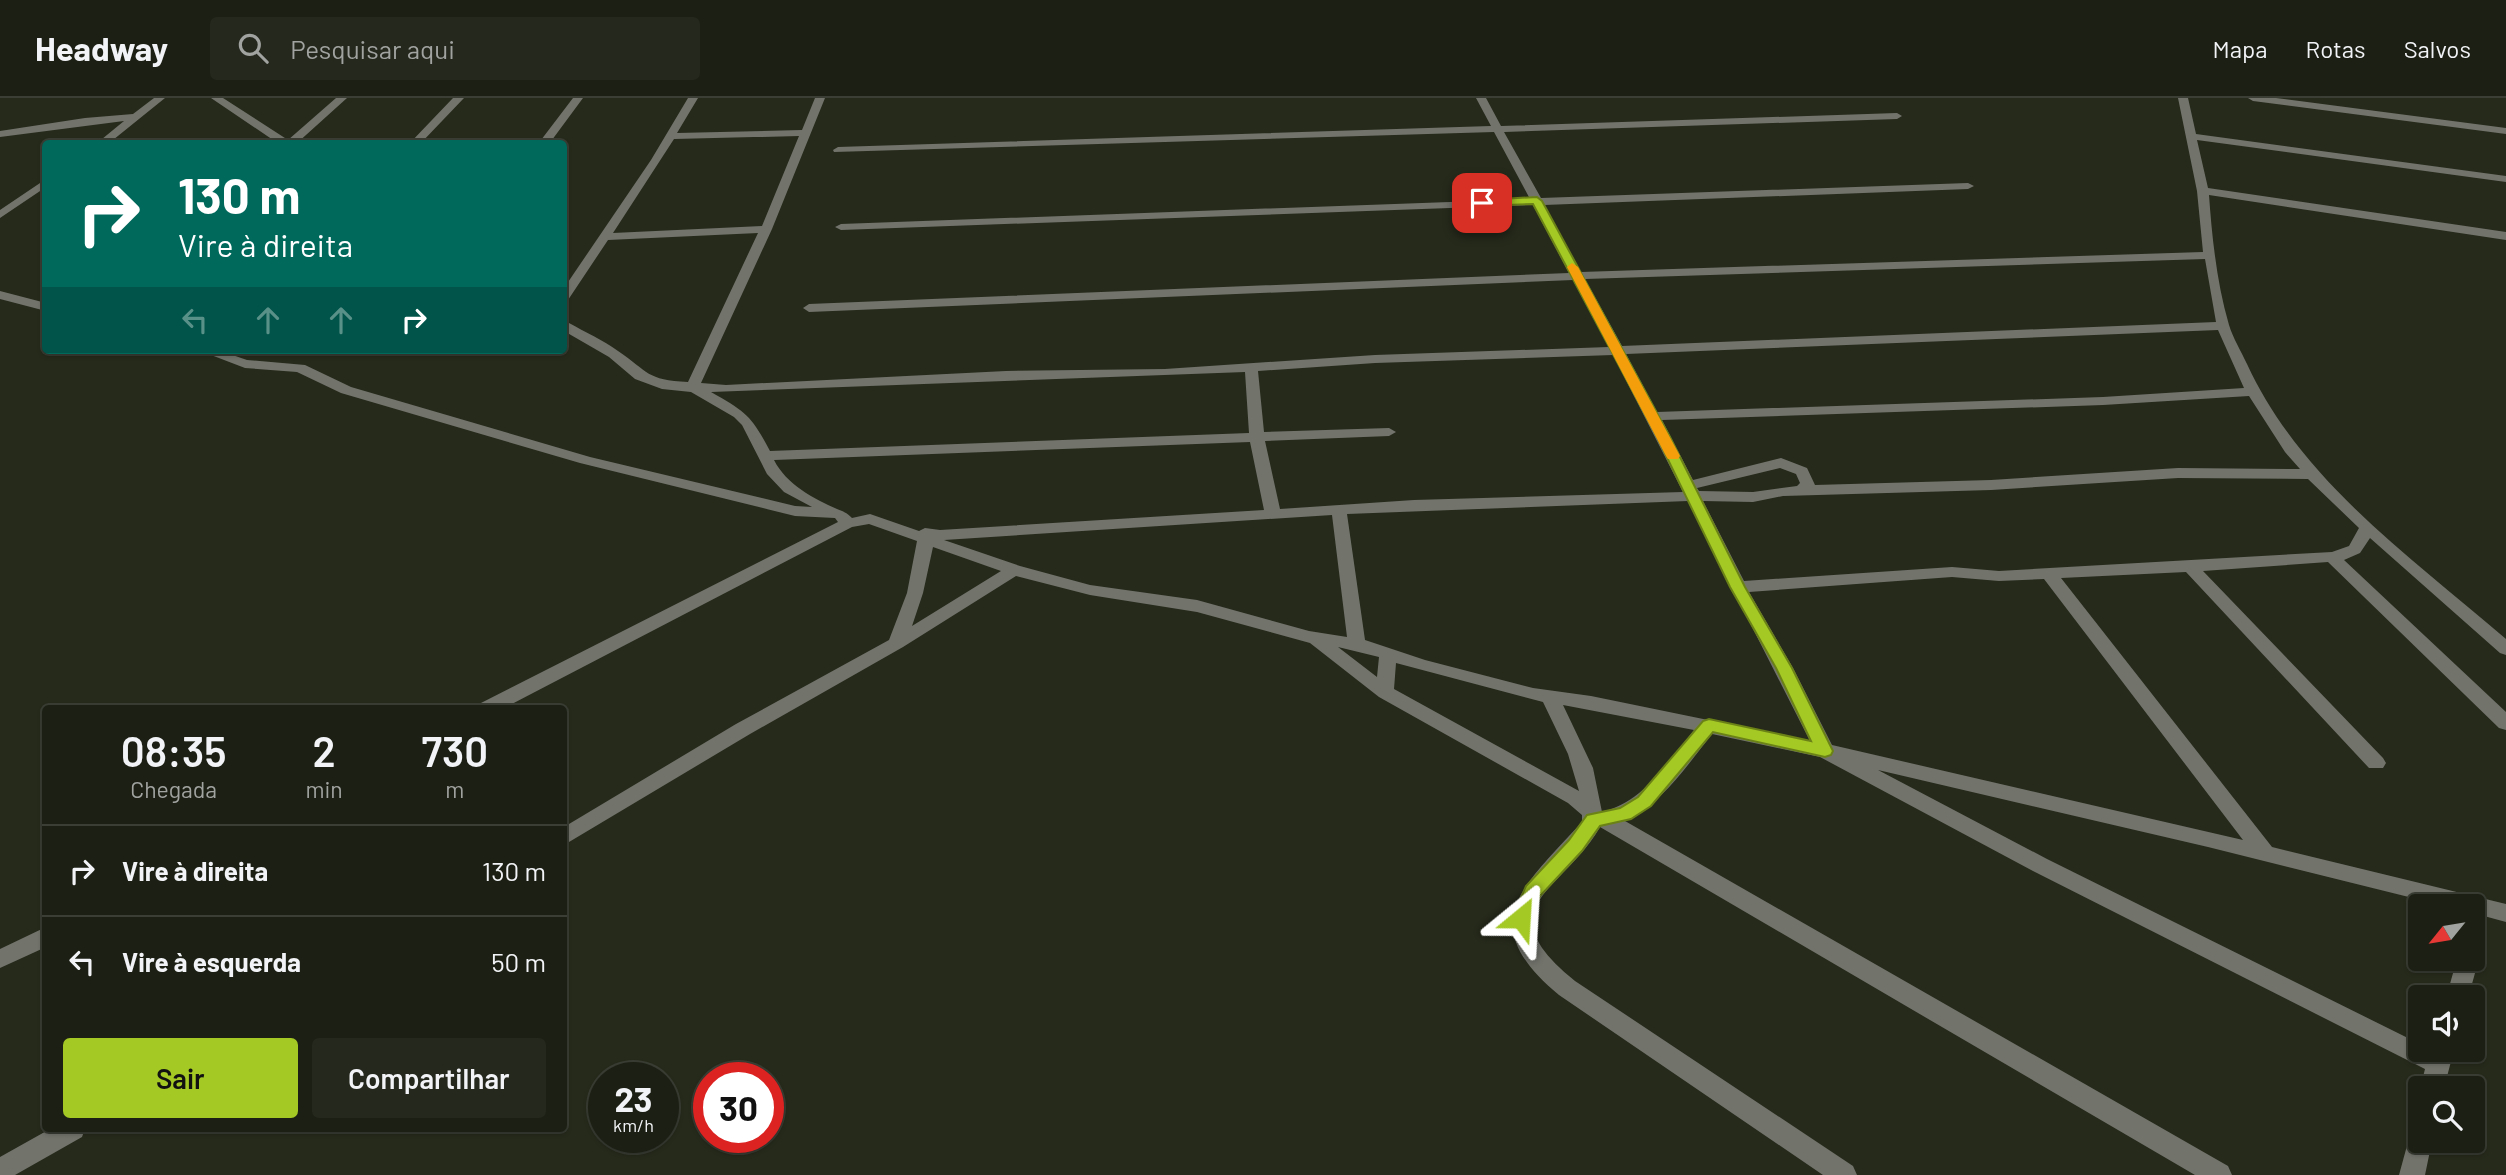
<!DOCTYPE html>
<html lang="pt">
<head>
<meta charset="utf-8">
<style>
	:root { --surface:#1c2014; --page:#25281d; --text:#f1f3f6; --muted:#a0a3a0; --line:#3a3e34; --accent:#a4c824 }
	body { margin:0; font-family:Barlow,sans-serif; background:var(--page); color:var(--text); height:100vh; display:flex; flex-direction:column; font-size:26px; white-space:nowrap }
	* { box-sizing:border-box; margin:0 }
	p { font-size:23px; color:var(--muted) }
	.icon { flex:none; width:38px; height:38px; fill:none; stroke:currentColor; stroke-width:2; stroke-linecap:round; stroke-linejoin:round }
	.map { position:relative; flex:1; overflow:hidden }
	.panel { position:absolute; left:42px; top:607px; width:525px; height:427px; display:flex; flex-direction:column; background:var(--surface); border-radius:7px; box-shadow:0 2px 5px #0004,0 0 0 2px var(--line) }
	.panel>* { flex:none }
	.top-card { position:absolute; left:42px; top:42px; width:525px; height:214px; border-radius:7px; box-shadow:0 2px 5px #0004,0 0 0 2px var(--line); background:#00695c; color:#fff; overflow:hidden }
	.needle { width:46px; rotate:240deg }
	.controls { position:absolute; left:2408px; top:796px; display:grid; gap:14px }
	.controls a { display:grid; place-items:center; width:77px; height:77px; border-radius:7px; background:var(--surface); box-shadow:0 2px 5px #0004,0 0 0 2px var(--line); font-size:35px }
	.speed { position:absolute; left:588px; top:964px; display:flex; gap:14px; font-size:35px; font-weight:700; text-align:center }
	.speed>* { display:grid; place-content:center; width:91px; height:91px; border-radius:50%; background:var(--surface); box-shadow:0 2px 5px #0004,0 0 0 2px var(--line); line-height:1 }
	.speed small { font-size:18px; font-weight:400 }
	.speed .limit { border:10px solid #d22; background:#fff; color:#111 }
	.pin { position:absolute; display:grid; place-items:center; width:60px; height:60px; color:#fff; margin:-30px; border-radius:14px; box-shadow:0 4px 10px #0006 }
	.me { position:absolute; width:77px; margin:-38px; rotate:27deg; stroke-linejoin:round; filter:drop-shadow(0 0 5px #0008) }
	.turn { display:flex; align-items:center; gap:24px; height:147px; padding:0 21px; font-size:32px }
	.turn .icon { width:91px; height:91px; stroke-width:2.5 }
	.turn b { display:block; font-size:49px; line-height:60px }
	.lanes { display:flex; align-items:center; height:66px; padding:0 21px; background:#0003; justify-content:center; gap:35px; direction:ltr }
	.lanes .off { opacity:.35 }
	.eta { display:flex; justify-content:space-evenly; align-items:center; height:119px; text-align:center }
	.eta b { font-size:42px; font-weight:600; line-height:49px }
	.primary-button { display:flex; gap:14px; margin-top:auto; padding:14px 21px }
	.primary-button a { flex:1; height:80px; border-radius:7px; background:var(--accent); color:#111; font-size:28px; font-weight:600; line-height:80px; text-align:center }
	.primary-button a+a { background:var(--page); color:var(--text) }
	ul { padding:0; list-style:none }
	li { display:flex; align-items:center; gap:21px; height:91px; padding:0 21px; border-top:2px solid var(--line) }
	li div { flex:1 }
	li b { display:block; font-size:26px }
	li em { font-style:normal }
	header { display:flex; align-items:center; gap:42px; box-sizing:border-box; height:98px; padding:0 35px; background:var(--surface); border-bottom:2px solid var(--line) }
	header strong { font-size:33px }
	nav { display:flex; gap:38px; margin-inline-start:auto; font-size:24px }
	.search { width:490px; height:63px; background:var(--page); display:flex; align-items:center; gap:18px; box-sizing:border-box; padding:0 24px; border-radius:7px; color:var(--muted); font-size:26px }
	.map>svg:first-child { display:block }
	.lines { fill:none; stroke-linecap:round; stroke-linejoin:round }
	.minor { fill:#72746c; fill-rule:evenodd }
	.route { fill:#a4c824; stroke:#6b8217; stroke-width:2 }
	.slow { fill:#f59e0b }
</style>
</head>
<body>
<header>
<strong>Headway</strong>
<div class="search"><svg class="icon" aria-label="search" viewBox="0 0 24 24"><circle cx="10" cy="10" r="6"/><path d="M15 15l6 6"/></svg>Pesquisar aqui</div>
<nav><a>Mapa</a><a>Rotas</a><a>Salvos</a></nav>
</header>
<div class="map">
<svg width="2506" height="1077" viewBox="0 0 2506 1077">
	<rect width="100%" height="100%" fill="#262a1b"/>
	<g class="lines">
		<path class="minor" d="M154,0H165L108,46H96L124,23L0,39V33L85,20L133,16Z
			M211,0H223L288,42L336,0H347L296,46H279Z
			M453,0H464L420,46H409Z
			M573,0H583L549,46H538Z
			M688,0H698L677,35L802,32L815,0H825L772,131L701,285L726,287L1006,273L1165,271L1375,257L1609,249L1573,182L809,214L803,210L809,206L1569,175L1533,107L841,132L835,129L841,126L1530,101L1494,34L834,54L833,52L838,49L1491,28L1476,0H1486L1501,28L1897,15L1902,18L1897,21L1504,34L1541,100L1968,85L1974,88L1968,91L1544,107L1581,174L2203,154L2197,93L2178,0H2188L2196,36L2506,78V84L2197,42L2208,90L2506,134V142L2209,97C2212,140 2217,186 2229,227C2233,240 2241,253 2247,266C2301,383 2411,459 2506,541V557L2500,555L2370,440L2360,455L2344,462L2506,614V632L2499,630L2328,464L2203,473L2383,660L2386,665L2383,670H2369L2186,474L2061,480L2272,749L2506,806V824L2473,815V808H2445L2208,749L1878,672L2047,761L2420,946V952H2454L2444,990L2420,991L2425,971L2033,773L1820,659L1712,636C1686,669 1663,704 1625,723L2228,1068L2232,1077H2195L1600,729C1564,793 1483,809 1575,883L1853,1068L1857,1077H1823L1559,897C1472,825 1524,788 1582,724V717L1568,705L1379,599L1310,545L1197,514L1090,497L1016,478L903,549L750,636L564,747V729L736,626L889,542L907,495L917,443L869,426L852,429L502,611H477L479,606L838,424L835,420L795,418L580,365L341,295L297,274L245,270L198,252H218L247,262L305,267L351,289L590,359L795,408L812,409L784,394L767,376L742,327L734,319L691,294L662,291L635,281L609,259L564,233V224L569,225C585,234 603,242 618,253C649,274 646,282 688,284L758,135L608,142L568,202L564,203V190L651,62ZM799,38L762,128L613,135L674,41ZM2205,161L2216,224L1622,248L1585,181ZM2218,232L2244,290L2103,299L1657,314L1626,256ZM1613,257L1683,394L1414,402L1280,411L1265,343L1389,338L1396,334L1389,330L1264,334L1258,273L1375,265ZM1245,274L1249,335L770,353C751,317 746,314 711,294ZM2249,298L2285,354L2300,371L2178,370L1991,382L1815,387L1807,370L1781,360L1693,382L1662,322L2103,307ZM1250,344L1264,412L940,432L925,430L919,433L870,416L852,420C846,414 844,414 837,411C814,401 786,386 774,362ZM1780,370L1796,376L1800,385L1797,388L1753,394L1699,393L1697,390ZM2178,380L2308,381L2359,430L2349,448L2332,454L1999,473L1952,469L1744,483L1703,403L1753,404L1783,398L1991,392ZM1688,403L1810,643L1591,598L1533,590L1425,562L1365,542L1347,416ZM1332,417L1347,539L1309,533L1197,502L1090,487L1020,468L944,442ZM933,449L1001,473L912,528L923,495ZM1952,479L1999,483L2044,481L2243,742L1832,647L1793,570L1749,494ZM1338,549L1379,559L1377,579ZM1396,565L1543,604L1568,656L1579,693L1394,591ZM1563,607L1694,632C1669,664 1643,704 1602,714L1593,670Z
			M2248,0H2276L2506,30V36L2253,3Z
			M46,81V89L0,120V112Z
			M0,193L46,205V213L0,201Z
			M46,829V849L0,870V851Z
			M2473,853L2479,861L2468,900H2446L2457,861H2473Z
			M2420,1029V1043H2432L2425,1077H2399L2411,1033Z
			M50,1031H85L82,1039L15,1077H0V1059Z"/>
	</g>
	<path class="route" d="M1537,99L1542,103L1670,339L1745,489L1792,570L1833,653L1831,657L1825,659L1713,634L1651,708L1631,721L1600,728L1582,753L1540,798L1528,825L1521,828L1515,825L1512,820L1526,788L1569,742L1587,717L1620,710L1638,699L1703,623L1709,621L1811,643L1776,570L1730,489L1657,339L1533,106L1482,108L1476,105L1482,102Z"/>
	<path class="slow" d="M1572,165L1578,169L1680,358L1678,361H1668L1666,358L1567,169Z"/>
</svg>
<div class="controls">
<a><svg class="needle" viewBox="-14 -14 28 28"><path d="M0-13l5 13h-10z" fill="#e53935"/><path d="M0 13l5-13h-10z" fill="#a0a3a0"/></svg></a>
<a><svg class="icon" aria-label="sound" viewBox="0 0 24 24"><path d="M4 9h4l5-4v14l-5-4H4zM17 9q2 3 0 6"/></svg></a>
<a><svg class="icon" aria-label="search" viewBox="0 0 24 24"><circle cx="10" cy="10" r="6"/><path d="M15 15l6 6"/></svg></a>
</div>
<div class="speed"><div>23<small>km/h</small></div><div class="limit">30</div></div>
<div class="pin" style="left:1482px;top:105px;background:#d93025"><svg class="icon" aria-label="arrive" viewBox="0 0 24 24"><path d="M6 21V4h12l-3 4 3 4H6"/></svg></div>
<svg class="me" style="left:1521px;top:820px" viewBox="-20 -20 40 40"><path d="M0-17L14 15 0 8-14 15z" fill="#a4c824" stroke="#fff" stroke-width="4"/></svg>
<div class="top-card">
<div class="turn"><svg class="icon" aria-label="right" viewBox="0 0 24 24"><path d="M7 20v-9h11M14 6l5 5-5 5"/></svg><div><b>130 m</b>Vire à direita</div></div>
<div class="lanes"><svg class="icon off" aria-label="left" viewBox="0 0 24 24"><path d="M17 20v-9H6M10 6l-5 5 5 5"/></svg><svg class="icon off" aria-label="ahead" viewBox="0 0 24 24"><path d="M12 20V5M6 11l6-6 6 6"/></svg><svg class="icon off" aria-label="ahead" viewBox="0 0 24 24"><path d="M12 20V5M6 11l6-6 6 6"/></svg><svg class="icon" aria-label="right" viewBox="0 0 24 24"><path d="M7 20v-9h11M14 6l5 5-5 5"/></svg></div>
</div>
<section class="panel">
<div class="eta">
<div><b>08:35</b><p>Chegada</p></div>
<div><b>2</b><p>min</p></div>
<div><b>730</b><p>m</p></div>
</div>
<ul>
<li><svg class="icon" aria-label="right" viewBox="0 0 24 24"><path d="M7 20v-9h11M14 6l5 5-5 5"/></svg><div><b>Vire à direita</b></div><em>130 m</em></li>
<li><svg class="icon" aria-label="left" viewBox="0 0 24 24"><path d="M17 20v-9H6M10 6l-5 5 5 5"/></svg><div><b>Vire à esquerda</b></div><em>50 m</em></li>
</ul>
<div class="primary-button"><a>Sair</a><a>Compartilhar</a></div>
</section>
</div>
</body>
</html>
